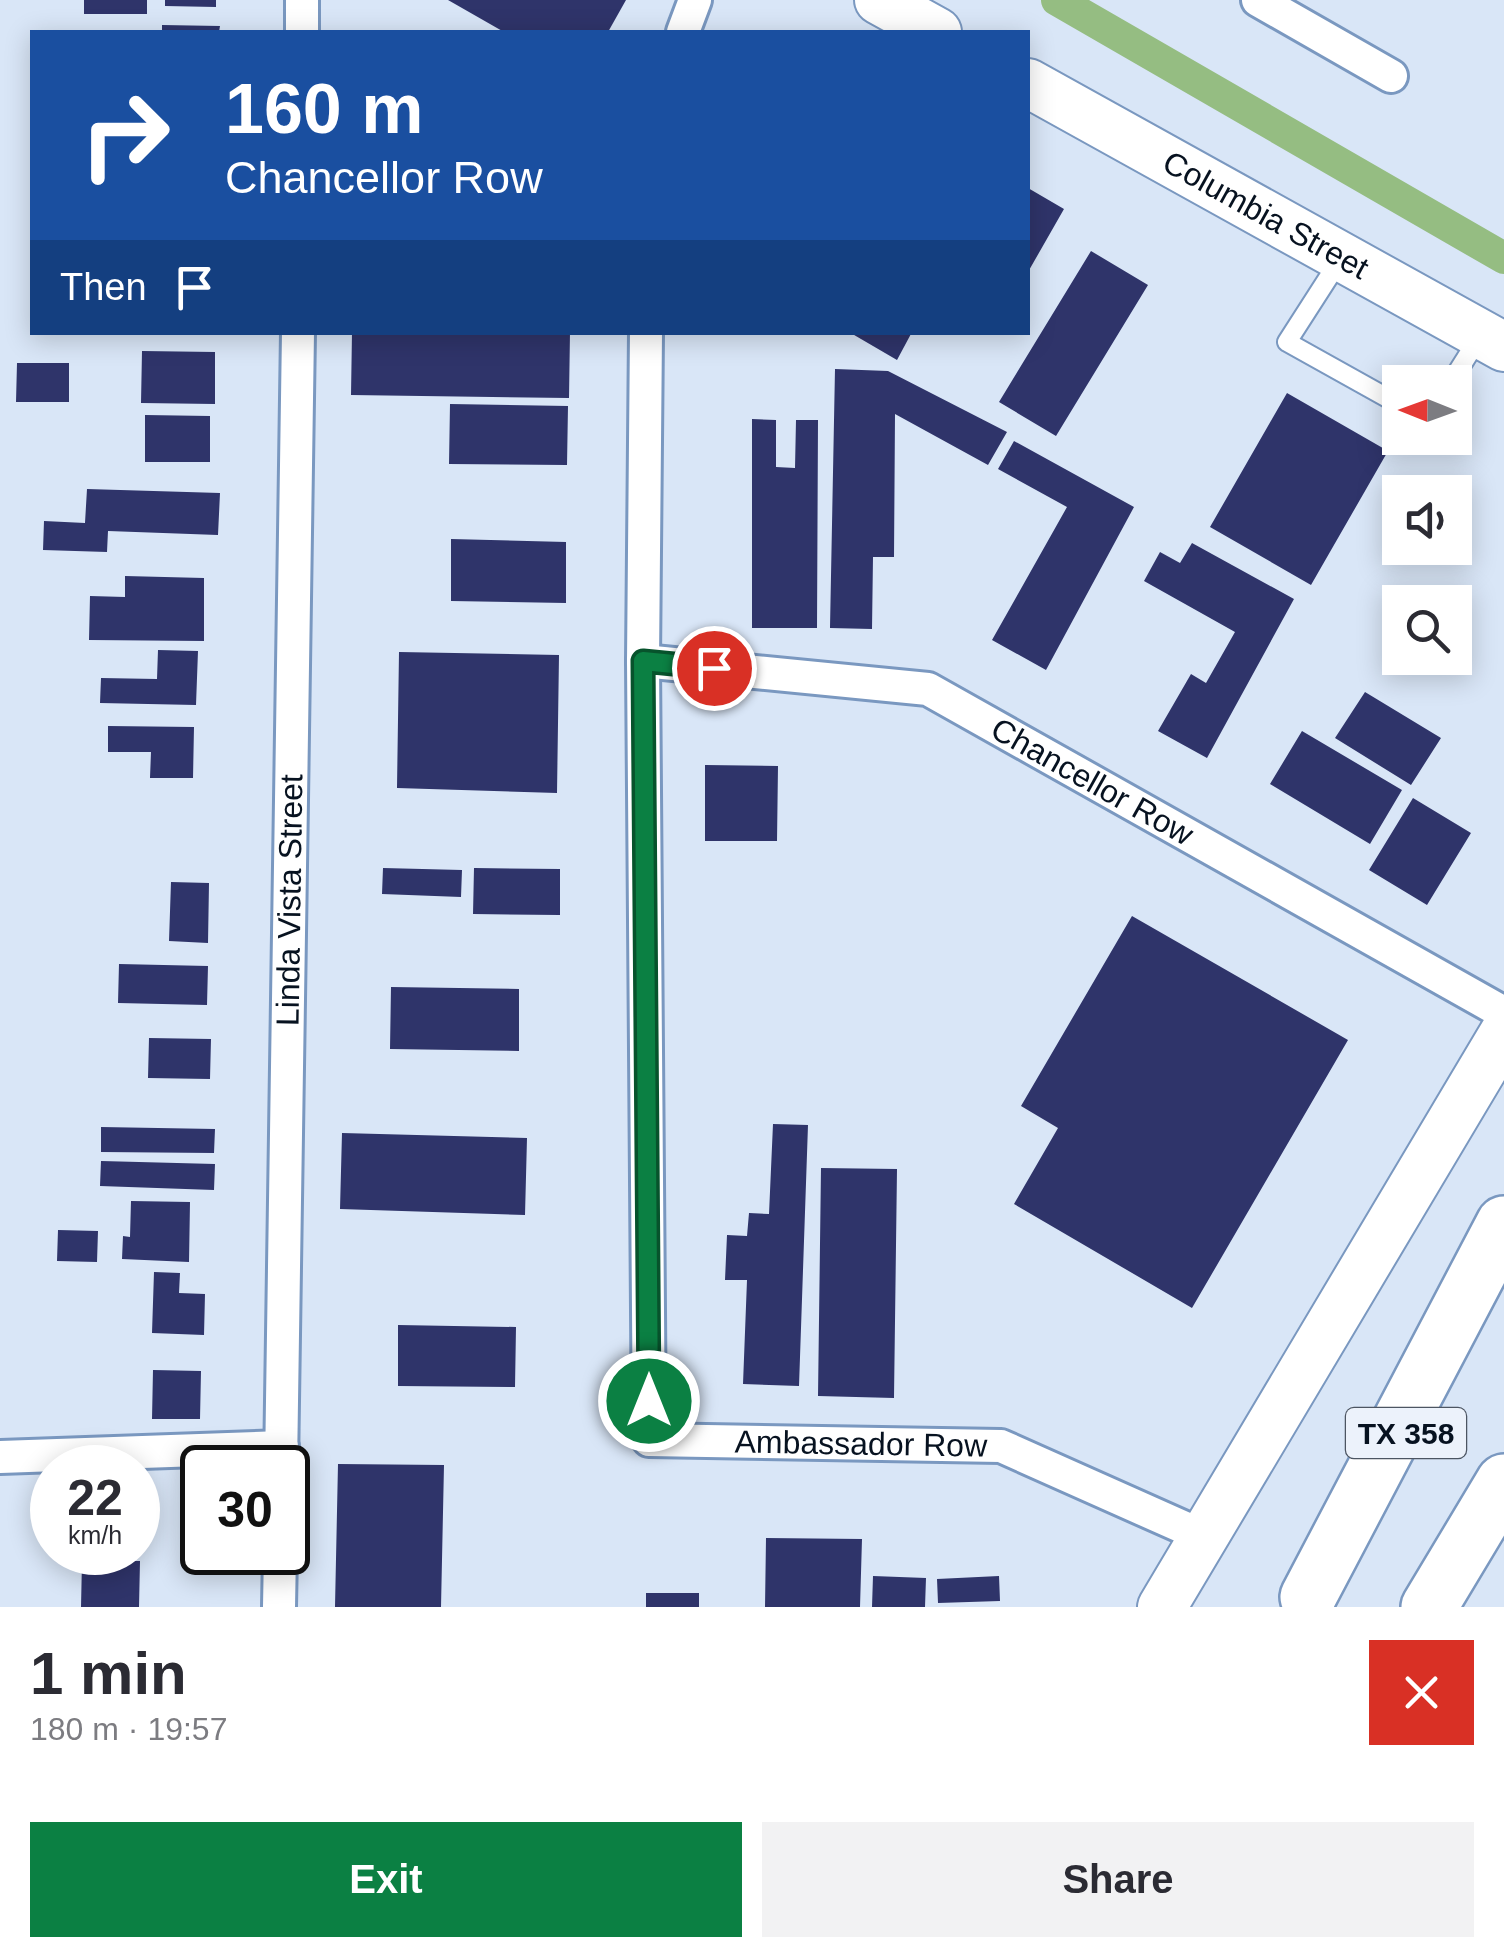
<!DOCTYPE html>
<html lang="en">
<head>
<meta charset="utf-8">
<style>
	:root { --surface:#fff; --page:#f2f2f3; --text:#2b2b33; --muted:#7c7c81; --accent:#0b8043 }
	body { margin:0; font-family:Arial,sans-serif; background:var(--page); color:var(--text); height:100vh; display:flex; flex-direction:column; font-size:38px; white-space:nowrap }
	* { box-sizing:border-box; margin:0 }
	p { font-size:32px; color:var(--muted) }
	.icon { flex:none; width:55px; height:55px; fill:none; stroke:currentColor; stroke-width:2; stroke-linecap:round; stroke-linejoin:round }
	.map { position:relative; height:1607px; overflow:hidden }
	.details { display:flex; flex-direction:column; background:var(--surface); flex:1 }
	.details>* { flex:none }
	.banner { position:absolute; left:30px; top:30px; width:1000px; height:305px; border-radius:0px; box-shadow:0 5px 25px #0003; background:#1a4fa0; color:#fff; overflow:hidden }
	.needle { width:65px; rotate:271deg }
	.tools { position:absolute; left:1382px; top:365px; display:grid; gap:20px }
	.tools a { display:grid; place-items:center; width:90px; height:90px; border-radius:0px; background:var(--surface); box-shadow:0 5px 25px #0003; font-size:50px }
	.speed { position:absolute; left:30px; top:1445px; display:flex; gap:20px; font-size:50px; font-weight:700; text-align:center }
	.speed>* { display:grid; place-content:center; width:130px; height:130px; border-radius:50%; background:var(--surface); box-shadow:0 5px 25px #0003; line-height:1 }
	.speed small { font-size:25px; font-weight:400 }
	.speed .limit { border:5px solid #111; border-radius:15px; background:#fff; color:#111 }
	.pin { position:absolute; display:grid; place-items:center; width:85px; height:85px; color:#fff; margin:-42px; border:5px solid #fff; border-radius:50%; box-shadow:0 2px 10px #0007 }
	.me { position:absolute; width:110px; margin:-55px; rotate:0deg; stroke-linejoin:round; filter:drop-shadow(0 0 8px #0008) }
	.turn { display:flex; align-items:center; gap:35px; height:210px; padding:0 30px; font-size:45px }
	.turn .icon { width:130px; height:130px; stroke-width:2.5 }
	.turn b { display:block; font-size:70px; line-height:85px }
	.then { display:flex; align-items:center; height:95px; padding:0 30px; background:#0003; gap:20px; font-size:38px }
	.round { display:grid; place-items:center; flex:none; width:105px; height:105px; border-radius:0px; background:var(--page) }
	.summary { display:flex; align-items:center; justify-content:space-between; height:170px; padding:0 30px }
	h1 { font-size:60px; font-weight:700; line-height:75px }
	.cta { display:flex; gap:20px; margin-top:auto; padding:20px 30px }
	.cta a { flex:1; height:115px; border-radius:0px; background:var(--accent); color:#fff; font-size:40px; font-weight:700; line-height:115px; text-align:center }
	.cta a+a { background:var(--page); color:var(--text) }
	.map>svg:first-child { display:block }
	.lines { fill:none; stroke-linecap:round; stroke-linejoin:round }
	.canal { stroke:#95bd82; stroke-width:32 }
	.building { fill:#2f346a }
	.lane-casing { stroke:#7a98c0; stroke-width:22 }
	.street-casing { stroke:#7a98c0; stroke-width:38 }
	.secondary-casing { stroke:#7a98c0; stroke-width:52 }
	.highway-casing { stroke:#7a98c0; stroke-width:60 }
	.lane { stroke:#fff; stroke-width:18 }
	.street { stroke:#fff; stroke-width:32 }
	.secondary { stroke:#fff; stroke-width:48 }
	.highway { stroke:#fff; stroke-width:55 }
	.route-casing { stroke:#07532c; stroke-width:25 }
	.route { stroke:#0b8043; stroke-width:18 }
	.labels { text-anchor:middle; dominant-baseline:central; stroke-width:10; stroke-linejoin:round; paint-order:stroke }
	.shield { fill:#ecf2fb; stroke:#4c5562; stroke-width:2.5 }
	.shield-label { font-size:30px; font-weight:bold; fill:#071220 }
	.street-label { font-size:32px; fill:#071220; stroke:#ecf2fb }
</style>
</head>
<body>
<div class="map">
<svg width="1504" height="1607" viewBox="0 0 1504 1607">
	<rect width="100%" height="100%" fill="#d9e6f7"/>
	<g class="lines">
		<path class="canal" d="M1057,0L1504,258"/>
	</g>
	<path class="building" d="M84,0H147V14H84Z
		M165,0H216V7L165,6Z
		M448,0H626L608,32H504Z
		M162,25L220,26L219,32H162Z
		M1028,188L1064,209L1028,272Z
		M1091,251L1148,285L1056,436L999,402Z
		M352,332H570L569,398L351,395Z
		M849,332H912L897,360Z
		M142,351L215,352V404L141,403Z
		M17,363H69V402H16Z
		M835,369L888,371L1007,432L988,465L895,414L894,557H873L872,629L830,628Z
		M1287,393L1388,451L1311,585L1210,527Z
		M450,404L568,406L567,465L449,464Z
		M145,415L210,416V462H145Z
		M752,419L776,420V467L795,468L796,420H818L817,628H752Z
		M1014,441L1134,507L1046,670L992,640L1067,507L998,469Z
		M87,489L220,493L218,535L108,531L107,552L43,550L44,521L85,523Z
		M451,539L566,542V603L451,601Z
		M1192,543L1294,599L1207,758L1158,731L1191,674L1206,683L1235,632L1144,581L1160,552L1180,563Z
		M125,576L204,578V641L89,640L90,596L125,597Z
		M158,650L198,651L196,705L100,703L101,678L157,679Z
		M399,652L559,655L557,793L397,788Z
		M1365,692L1441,738L1411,785L1335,738Z
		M108,726L194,727L193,778H150L151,752H108Z
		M1302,731L1402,790L1370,844L1270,784Z
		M705,765L778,766L777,841H705Z
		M1413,798L1471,833L1427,905L1369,870Z
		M383,868L462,870L461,897L382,894Z
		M474,868L560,869V915L473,914Z
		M171,882L209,883L208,943L169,941Z
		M1132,916L1348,1040L1192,1308L1014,1204L1058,1128L1021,1106Z
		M119,964L208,966L207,1005L118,1003Z
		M391,987L519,989V1051L390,1049Z
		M149,1038L211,1039L210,1079L148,1078Z
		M773,1124L808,1125L799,1386L743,1384L747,1280H725L727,1235L747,1236L749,1213L769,1214Z
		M101,1127L215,1129L214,1153L101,1152Z
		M342,1133L527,1138L525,1215L340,1209Z
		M101,1161L215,1164L214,1190L100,1186Z
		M821,1168L897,1169L894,1398L818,1396Z
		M131,1201L190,1202L189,1262L122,1259L123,1236L130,1237Z
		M58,1230L98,1231L97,1262L57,1261Z
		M154,1272L180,1273L179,1293L205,1294L204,1335L152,1333Z
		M398,1325L516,1327L515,1387L398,1386Z
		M153,1370L201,1371L200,1419H152Z
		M338,1464L444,1465L441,1607H335Z
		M766,1538L862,1539L860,1607H765Z
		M82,1561H140L139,1607H81Z
		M873,1576L926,1578L925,1607H872Z
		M999,1576L1000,1601L938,1603L937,1579Z
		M646,1593H699V1607H646Z"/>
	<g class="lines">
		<defs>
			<path id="lane" d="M1341,258L1287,342L1400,405
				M1451,382L1480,336"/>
			<g id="street">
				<path d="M1258,0L1391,76"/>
				<path d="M302,32V0"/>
				<path d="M683,32L695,0"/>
				<path id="s1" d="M646,332L643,661L649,1440L1001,1446L1203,1536"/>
				<path id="s2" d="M643,661L928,689L1504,1013"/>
				<path d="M0,1457L282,1447"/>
				<path id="s3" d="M281,1468L298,332"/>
				<path d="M279,1607L280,1552"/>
			</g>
			<g id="secondary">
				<path d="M879,0L937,32"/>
				<path id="s4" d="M1028,83L1504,347"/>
				<path d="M1162,1607L1504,1033"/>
			</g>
			<path id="highway" d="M1308,1597L1504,1224
				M1429,1607L1504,1482"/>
		</defs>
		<use href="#lane" class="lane-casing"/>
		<use href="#street" class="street-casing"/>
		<use href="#secondary" class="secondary-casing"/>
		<use href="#highway" class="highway-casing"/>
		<use href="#lane" class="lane"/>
		<use href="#street" class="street"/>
		<use href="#secondary" class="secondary"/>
		<use href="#highway" class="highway"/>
	</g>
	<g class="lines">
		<defs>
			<path id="route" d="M649,1401L643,661L714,668"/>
		</defs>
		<use href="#route" class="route-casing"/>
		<use href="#route" class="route"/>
	</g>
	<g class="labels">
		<rect class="shield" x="1346" y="1408" width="120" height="50" rx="8"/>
		<g class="shield-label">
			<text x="1406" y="1433">TX 358</text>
		</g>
		<g class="street-label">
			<text stroke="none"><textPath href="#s4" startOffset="272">Columbia Street</textPath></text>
			<text stroke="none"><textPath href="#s2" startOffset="475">Chancellor Row</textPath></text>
			<text stroke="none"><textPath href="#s3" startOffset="568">Linda Vista Street</textPath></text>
			<text stroke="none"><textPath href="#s1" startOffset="1320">Ambassador Row</textPath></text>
		</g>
	</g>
</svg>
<div class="tools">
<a><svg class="needle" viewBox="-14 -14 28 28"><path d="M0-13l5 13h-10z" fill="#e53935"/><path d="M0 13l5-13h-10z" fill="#7c7c81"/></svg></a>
<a><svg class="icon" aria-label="sound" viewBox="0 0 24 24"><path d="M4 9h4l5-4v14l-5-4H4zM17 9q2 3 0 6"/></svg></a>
<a><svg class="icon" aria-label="search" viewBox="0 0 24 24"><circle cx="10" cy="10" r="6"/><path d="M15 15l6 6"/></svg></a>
</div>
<div class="speed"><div>22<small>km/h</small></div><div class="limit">30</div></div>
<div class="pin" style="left:714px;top:668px;background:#d93025"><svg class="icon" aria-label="arrive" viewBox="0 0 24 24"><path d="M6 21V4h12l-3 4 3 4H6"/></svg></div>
<svg class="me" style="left:649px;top:1401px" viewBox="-20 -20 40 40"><circle r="17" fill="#0b8043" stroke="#fff" stroke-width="3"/><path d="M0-11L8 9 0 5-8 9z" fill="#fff"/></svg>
<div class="banner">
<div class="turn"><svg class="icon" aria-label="right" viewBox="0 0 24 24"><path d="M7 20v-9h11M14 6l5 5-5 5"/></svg><div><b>160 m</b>Chancellor Row</div></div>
<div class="then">Then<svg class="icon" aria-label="arrive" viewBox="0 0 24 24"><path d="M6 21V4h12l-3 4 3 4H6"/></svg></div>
</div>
</div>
<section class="details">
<div class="summary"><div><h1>1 min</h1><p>180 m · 19:57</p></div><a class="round" style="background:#d93025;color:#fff"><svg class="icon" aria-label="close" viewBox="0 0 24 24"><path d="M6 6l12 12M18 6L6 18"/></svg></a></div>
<div class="cta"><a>Exit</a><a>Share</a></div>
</section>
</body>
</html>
